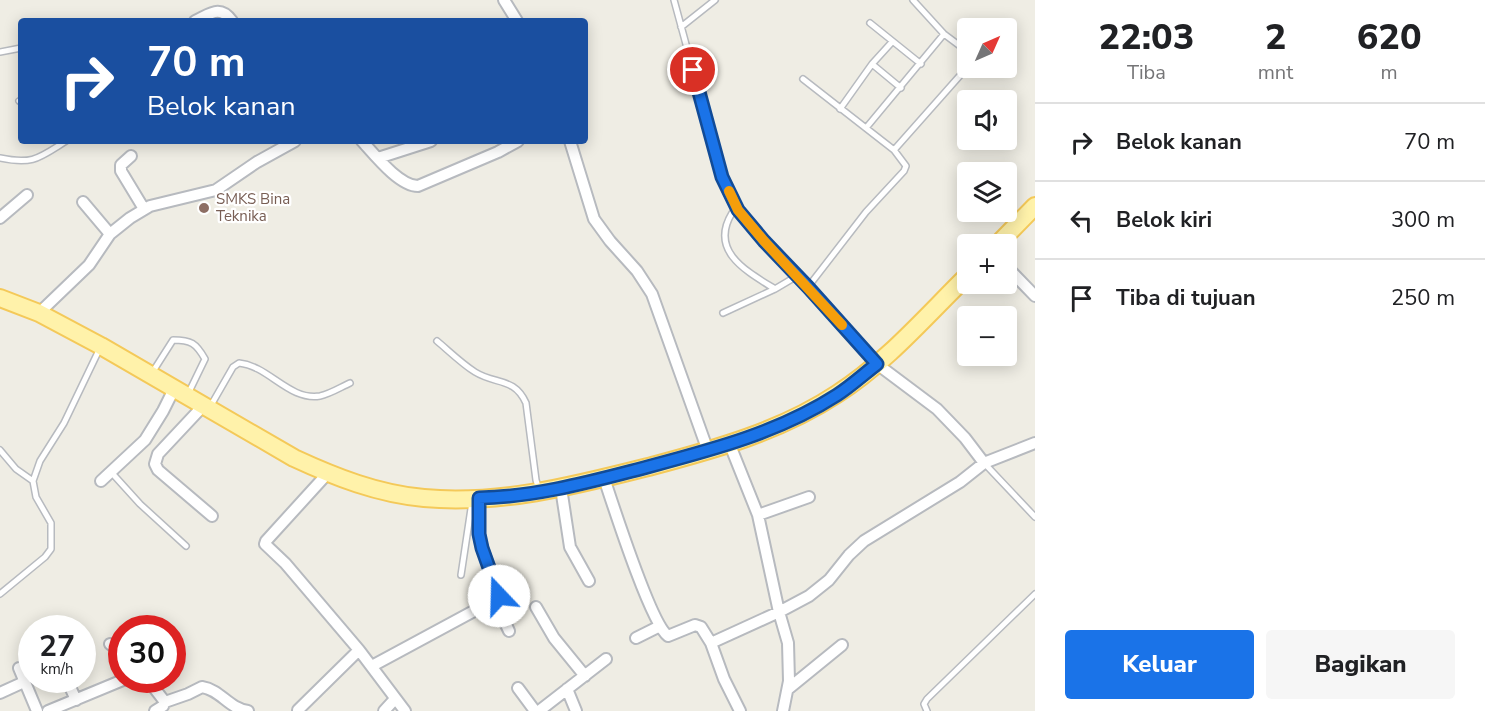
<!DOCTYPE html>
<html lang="id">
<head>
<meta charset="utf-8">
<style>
	:root { --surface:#fff; --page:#f6f6f6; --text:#202124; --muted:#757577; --line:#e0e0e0; --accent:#1a73e8 }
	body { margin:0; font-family:"Nunito Sans",sans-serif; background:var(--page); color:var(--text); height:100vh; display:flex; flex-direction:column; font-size:22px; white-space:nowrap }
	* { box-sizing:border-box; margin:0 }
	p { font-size:20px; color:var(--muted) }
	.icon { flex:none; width:33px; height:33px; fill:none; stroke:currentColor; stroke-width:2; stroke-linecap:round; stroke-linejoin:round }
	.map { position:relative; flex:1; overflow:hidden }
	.panel { display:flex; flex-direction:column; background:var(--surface); width:450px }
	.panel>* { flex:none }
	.hud { position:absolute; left:18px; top:18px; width:570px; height:126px; border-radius:6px; box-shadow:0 3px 15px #0003; background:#1a4fa0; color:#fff; overflow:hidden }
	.needle { width:39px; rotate:45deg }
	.buttons { position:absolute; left:957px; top:18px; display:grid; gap:12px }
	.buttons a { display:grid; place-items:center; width:60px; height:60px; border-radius:6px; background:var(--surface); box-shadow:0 3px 15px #0003; font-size:30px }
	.speed { position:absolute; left:18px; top:615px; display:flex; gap:12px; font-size:30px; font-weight:700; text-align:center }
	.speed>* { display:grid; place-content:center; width:78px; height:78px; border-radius:50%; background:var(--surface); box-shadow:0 3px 15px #0003; line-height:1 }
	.speed small { font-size:15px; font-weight:400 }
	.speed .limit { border:9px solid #d22; background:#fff; color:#111 }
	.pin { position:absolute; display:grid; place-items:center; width:51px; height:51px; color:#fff; margin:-26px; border:3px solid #fff; border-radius:50%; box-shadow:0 2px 6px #0007 }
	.me { position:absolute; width:66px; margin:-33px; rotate:339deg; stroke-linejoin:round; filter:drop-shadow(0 0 4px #0008) }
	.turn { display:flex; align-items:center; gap:21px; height:126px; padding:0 30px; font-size:27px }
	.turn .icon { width:78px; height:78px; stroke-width:2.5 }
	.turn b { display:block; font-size:42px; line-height:51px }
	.eta { display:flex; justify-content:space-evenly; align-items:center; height:102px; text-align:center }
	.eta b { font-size:36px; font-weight:800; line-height:42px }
	.button { display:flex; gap:12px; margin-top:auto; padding:12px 30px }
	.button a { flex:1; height:69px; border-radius:6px; background:var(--accent); color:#fff; font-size:24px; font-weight:800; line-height:69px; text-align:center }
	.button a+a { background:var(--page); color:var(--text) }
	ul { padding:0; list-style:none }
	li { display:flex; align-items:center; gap:18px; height:78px; padding:0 30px; border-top:2px solid var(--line) }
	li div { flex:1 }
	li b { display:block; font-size:22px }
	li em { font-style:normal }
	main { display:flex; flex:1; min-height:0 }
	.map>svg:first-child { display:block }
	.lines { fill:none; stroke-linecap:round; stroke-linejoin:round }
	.service-casing { stroke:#b7babf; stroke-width:8 }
	.minor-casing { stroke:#b7babf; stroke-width:14 }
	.primary-casing { stroke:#f4c959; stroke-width:20 }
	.service { stroke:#fff; stroke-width:5 }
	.minor { stroke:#fff; stroke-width:10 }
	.primary { stroke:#fff2aa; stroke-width:16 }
	.route-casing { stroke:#114b97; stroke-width:15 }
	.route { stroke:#1a73e8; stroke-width:10 }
	.slow { stroke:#f59e0b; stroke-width:10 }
	.education-dot { fill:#8d6e63; stroke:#fff; stroke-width:2 }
	.labels { text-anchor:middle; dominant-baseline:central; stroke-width:4.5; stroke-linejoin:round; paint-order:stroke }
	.education-label { font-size:15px; fill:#785e54; stroke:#fff; text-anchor:start }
</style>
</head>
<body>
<main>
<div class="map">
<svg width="1035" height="711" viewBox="0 0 1035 711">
	<rect width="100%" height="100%" fill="#efede4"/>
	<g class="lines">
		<defs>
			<path id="service" d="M674,0L722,177L738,210L764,241L808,287
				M913,0L944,34L968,52
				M870,23L921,64
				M681,27L715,0
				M0,52L21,48
				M872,64L901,88
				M803,79L894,150
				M19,101L21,100
				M840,109L872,64L892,42
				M866,128L944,34
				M0,158C33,165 39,158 66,141
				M738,210L732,213C709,251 746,271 775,289
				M723,313L775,289L797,276
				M437,341C449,351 461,363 475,372C496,385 514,377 526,403L536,480L539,490
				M876,362L808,287L866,212L904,171L906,166L894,150L964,71L968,65
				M152,373L173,340C191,340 196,343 205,359L188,394
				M210,407L233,367L239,363C269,366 289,401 320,396C330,394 341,387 350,383
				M0,450L16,469L33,481
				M985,464L1035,517
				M111,472L140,504L186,546
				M461,575L472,502
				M0,594L45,557L51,549V523L36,497L33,481L40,461L64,423L100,348
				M82,667L88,665
				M927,711L924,704L927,699L1035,594"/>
			<path id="minor" d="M504,0L517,21
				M195,21C210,14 220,4 232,21
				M362,141C374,154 399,186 418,186L498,152L518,141
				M570,141L594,219L610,241L637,271L652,294L708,451
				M131,156L121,165V171L144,209
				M378,158L431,141
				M83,202L110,234
				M0,218L27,195
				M1006,266L1035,296
				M39,313L89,265L110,234L130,218L150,206L216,190L257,162L295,141
				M877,364L937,409L965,438L984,463
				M203,406L158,454L155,464L158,470L212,516
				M730,445L758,515L779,612L788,643L789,681L783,711
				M327,474L266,541L265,544L285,563L359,650L405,711
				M604,478C613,505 651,624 668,636L695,625L701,627L711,643L724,679L740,711
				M101,481L145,440L163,411L174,389
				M561,488L570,547L589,581
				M758,515L809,497
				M495,601L509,631
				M536,607L554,638L585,676
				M636,638L660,626
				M711,643L779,612L809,596L829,580L849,555L864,541L960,482L984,463L1035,443
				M110,644L118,649L122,656
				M372,666L498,598L499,593L482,548L479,534V498
				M19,668L37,711
				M67,680L76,700
				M148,680L165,702L163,706L155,711
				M518,688L535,711
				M567,689L576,711
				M788,689L842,645
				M0,693L24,682
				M165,702L188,694L202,687C221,690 228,708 248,711
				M298,710L359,650
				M48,711L123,680
				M384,711L395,699
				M539,711L606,659"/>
			<path id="primary" d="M998,244L1035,206
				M0,298L39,313L101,346L294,458C335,477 378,494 424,498C501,505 577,485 652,466C716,449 781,431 837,394C886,363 927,315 968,275"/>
		</defs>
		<use href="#service" class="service-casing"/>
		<use href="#minor" class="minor-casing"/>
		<use href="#primary" class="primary-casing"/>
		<use href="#service" class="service"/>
		<use href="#minor" class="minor"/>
		<use href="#primary" class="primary"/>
	</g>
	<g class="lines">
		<defs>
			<path id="route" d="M499,596L482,548L479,534V498C531,497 582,484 632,471C703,452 775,435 837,395C851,386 864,374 877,364L808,287L764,241L738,210L722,177L693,70"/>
		</defs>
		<use href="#route" class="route-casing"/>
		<use href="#route" class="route"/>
		<path class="slow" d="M729,191L738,210L764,241L842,325"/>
	</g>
	<circle class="education-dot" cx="204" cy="208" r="6"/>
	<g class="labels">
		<g class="education-label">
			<text x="216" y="199">SMKS Bina<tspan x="216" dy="17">Teknika</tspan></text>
		</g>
	</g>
</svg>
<div class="buttons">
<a><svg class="needle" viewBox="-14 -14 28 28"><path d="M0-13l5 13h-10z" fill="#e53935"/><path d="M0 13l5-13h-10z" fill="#757577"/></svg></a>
<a><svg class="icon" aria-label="sound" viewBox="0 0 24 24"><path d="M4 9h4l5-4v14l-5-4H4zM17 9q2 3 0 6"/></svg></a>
<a><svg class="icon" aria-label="layers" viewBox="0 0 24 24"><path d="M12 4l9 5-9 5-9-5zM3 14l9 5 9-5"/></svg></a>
<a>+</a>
<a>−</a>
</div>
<div class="speed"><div>27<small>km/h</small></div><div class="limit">30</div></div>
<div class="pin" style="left:693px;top:70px;background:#d93025"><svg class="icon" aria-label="arrive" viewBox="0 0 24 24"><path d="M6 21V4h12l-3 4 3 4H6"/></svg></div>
<svg class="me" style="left:499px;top:596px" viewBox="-20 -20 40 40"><circle r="19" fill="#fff"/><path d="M0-13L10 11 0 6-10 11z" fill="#1a73e8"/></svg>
<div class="hud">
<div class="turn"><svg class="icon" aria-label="right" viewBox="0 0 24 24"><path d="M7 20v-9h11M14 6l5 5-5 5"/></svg><div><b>70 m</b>Belok kanan</div></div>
</div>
</div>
<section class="panel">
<div class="eta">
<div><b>22:03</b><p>Tiba</p></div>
<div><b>2</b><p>mnt</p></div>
<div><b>620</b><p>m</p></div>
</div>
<ul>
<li><svg class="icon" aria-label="right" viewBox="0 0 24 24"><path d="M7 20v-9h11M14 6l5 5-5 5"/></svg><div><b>Belok kanan</b></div><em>70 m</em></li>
<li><svg class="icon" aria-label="left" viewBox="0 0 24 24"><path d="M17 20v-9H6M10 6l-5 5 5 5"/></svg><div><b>Belok kiri</b></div><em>300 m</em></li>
<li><svg class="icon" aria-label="arrive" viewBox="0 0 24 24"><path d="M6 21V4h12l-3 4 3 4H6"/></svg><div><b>Tiba di tujuan</b></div><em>250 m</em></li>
</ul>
<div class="button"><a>Keluar</a><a>Bagikan</a></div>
</section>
</main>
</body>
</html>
